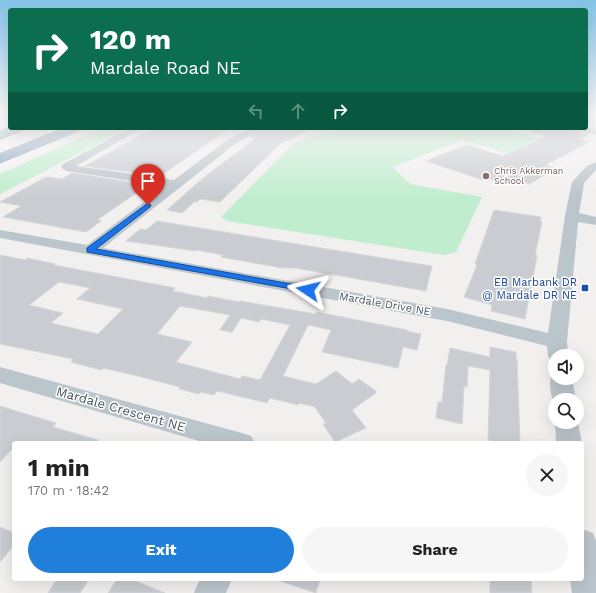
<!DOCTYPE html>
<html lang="en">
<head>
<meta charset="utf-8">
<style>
	:root { --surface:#fff; --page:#f6f6f6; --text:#222; --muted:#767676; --accent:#207fdb }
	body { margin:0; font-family:"Work Sans",sans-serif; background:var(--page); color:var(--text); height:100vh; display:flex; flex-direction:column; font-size:15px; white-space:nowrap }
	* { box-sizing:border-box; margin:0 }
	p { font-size:13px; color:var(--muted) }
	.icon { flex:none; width:22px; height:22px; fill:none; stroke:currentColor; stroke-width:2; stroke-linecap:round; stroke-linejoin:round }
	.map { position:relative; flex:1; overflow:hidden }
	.sheet { position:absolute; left:12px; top:441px; width:572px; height:140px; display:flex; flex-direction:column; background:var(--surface); border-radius:4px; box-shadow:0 4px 16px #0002 }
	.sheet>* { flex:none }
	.banner { position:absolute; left:8px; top:8px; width:580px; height:122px; border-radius:4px; box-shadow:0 4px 16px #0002; background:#0b6e4f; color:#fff; overflow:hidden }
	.buttons { position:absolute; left:548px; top:349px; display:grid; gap:8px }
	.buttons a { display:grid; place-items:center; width:36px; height:36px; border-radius:50%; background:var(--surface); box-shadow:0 4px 16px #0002; font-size:20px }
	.pin { position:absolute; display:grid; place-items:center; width:34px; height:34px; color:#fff; margin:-41px -17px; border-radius:50% 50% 50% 0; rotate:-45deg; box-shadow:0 0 4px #0007 }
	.pin .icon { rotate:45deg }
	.me { position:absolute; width:44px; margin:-22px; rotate:280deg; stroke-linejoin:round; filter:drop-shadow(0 0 3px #0008) }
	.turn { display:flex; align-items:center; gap:14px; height:84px; padding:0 16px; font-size:18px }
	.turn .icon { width:52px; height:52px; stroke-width:2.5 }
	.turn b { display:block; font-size:28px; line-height:34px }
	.lanes { display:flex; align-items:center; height:38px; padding:0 16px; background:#0003; justify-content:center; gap:20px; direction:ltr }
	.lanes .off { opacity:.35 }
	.round { display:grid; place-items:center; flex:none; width:42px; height:42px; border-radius:21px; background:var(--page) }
	.overview { display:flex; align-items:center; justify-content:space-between; height:68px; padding:0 16px }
	h1 { font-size:24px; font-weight:700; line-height:30px }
	.cta { display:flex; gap:8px; margin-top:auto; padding:8px 16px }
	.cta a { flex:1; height:46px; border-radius:24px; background:var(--accent); color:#fff; font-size:16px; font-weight:700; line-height:46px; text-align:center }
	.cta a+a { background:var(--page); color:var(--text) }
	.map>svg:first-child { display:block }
	.green { fill:#c0edce }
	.building { fill:#c9cdd2; stroke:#d4d6da; fill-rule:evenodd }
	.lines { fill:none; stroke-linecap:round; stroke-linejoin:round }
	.highway-casing { stroke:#7491a8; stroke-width:1 }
	.minor { fill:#bbc5cc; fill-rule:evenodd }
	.highway { fill:#89a5bc; fill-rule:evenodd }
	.route { fill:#1a73e8; stroke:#114b97 }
	.education-dot { fill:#8d6e63; stroke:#fff; stroke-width:1.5 }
	.transit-dot { fill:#1a4fb4; stroke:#fff; stroke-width:1.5 }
	.labels { text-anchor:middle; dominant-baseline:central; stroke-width:3; stroke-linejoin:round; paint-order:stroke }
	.far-education-label { font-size:9px; fill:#785e54; stroke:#fff; text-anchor:start }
	.transit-label { font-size:11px; fill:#164399; stroke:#fff; text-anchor:end }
	.street-label { font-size:11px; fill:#48545c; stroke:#fff }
	.near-street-label { font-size:13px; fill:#48545c; stroke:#fff }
</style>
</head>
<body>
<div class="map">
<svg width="596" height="593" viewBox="0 0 596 593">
	<rect width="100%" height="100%" fill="#f2efef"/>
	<path class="green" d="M102,128H128L0,194V174Z
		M349,128H502L540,138L508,153L462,140L393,167L410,184L482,197L456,252L444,255L227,221L221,217L292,145L312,136Z"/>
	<path class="building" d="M154,128H230L160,176L85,166Z
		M263,128H313L281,143L220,202L200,199L197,202H194L182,213L167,210L203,178L256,138L250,137Z
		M532,128H574L577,131L588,135L579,139L589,142L545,165L556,169L529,184L511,178L501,183L488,178L483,180L426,161L466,145L503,156L547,136L532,132Z
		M72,173L148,185L97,220L101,221L86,232L3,217L21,206L0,202L46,177L62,179Z
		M494,210L541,217L540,221L542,222L535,255L537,256L525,319L491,311L492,305L464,297L477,265L475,264Z
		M157,221L333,250L432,266L426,291L295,268H282L221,257L223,255L197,250L196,251L126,241L140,229L146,230Z
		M0,255L25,260L27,258L55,264L54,265L175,288L173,291L207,298L208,296L239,302L240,301L316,314L317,312L407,330L406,331L421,334L417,350L403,347L398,368L322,352L331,330L308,325L283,376L316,384L336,371L352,384L359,379L377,392L352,410L366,428L335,442L323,424L326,423L315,407L299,403L298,405L270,398L267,403L217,391L214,395L200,392L199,394L179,389L180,387L138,376L103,368L101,370L71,362L73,359L0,344ZM59,282L90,288L77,299L123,309L98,334L51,323L63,313L29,305ZM180,306L230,315L220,330L232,332L241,318L259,322L261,319L290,325L260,380L242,376L240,379L176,362L192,342L157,334Z
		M490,347L516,352V359H517L520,443H500L488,440L490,370L468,366L467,387L464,386L462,424L436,418L438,402H442L446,365H447L450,348L490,357Z
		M0,406L56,423L53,427L98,440L97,443H14V447L0,462Z
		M0,527L14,533V545L0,562Z
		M57,579H89L80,593H48Z
		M117,579H131L165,593H108Z
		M280,579H320L316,593L280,581Z
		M490,579H531L532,593H490Z"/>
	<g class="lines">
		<defs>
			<path id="highway" d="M10,127L24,128L22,131L0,139V131Z
				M64,128H80L78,131L0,163V154Z"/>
		</defs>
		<use href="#highway" class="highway-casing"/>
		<path class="minor" d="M586,127L596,129V135L577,130L575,128H586Z
			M130,128H142L76,166L174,180L227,140L250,128H262L235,144L103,248L447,309L548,333L565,216L572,182L587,166L596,162V170L584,183L579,213L596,217V225L578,222L567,342L568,356H555V362L551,361L548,356L547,346L447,321L0,238V230L87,245L165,186L67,171L61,168L63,164Z
			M0,367L242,433L251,436L255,443H206L0,383Z
			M553,372H555V378H572L576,400H555V405C550,396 548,381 553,372Z
			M577,418L582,443H556L555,422H577Z
			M582,529L593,533L596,541V593H572L570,579H582Z
			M200,579H232L226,593H194Z"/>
		<use href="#highway" class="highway"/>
	</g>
	<linearGradient id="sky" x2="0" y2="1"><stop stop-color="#84c4e8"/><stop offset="0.58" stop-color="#f9f8f8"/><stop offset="1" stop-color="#f9f8f8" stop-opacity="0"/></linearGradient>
	<rect width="596" height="197" fill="url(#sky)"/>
	<path class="route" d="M148,203L151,205L150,207L96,249L308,287L312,290L308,292L87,252V248Z"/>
	<circle class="education-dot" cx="486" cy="176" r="4"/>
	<rect class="transit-dot" x="581" y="284" width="8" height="8" rx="2"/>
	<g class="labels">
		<g class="far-education-label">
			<text x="494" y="171">Chris Akkerman<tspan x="494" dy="10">School</tspan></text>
		</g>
		<g class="transit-label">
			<text x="577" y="282">EB Marbank DR<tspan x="577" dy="13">@ Mardale DR NE</tspan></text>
		</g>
		<g class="street-label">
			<text transform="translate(385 304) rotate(10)">Mardale Drive NE</text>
		</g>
		<g class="near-street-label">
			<text transform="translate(121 409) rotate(16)">Mardale Crescent NE</text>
		</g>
	</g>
</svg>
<div class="buttons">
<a><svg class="icon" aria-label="sound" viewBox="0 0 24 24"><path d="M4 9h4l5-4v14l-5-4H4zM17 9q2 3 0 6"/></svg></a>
<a><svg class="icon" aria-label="search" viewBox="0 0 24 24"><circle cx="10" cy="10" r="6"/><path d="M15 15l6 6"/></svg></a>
</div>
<div class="pin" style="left:148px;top:205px;background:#d93025"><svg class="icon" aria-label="arrive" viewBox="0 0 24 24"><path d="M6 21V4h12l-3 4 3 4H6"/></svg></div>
<svg class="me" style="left:308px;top:290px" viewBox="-20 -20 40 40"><path d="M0-17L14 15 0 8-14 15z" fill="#1a73e8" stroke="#fff" stroke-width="4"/></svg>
<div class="banner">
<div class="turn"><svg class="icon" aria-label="right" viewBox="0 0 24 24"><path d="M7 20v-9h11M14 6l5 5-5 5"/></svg><div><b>120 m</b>Mardale Road NE</div></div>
<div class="lanes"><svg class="icon off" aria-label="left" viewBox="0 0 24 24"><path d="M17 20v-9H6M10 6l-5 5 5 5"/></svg><svg class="icon off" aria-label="ahead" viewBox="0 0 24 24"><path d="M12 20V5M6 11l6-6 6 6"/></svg><svg class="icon" aria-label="right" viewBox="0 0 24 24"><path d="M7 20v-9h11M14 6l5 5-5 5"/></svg></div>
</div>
<section class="sheet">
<div class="overview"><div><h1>1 min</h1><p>170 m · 18:42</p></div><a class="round"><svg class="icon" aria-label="close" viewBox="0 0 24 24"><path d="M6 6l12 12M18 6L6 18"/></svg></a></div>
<div class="cta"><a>Exit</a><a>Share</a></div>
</section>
</div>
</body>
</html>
